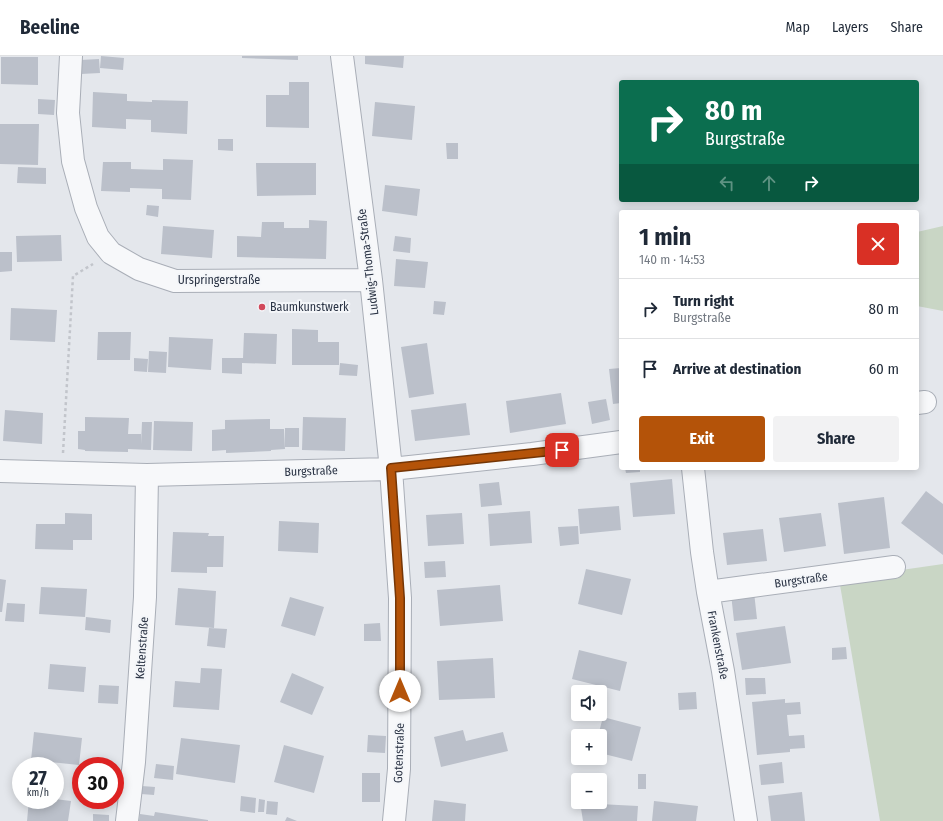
<!DOCTYPE html>
<html lang="en">
<head>
<meta charset="utf-8">
<style>
	:root { --surface:#fff; --page:#f2f2f3; --text:#1f2937; --muted:#747a83; --line:#e0e1e3; --accent:#b45309 }
	body { margin:0; font-family:"Fira Sans Condensed",sans-serif; background:var(--page); color:var(--text); height:100vh; display:flex; flex-direction:column; font-size:15px; white-space:nowrap }
	* { box-sizing:border-box; margin:0 }
	p { font-size:13px; color:var(--muted) }
	.icon { flex:none; width:22px; height:22px; fill:none; stroke:currentColor; stroke-width:2; stroke-linecap:round; stroke-linejoin:round }
	.map { position:relative; flex:1; overflow:hidden }
	.panel { position:absolute; left:619px; top:154px; width:300px; height:260px; display:flex; flex-direction:column; background:var(--surface); border-radius:4px; box-shadow:0 2px 10px #0003 }
	.panel>* { flex:none }
	.guide { position:absolute; left:619px; top:24px; width:300px; height:122px; border-radius:4px; box-shadow:0 2px 10px #0003; background:#0b6e4f; color:#fff; overflow:hidden }
	.tools { position:absolute; left:571px; top:629px; display:grid; gap:8px }
	.tools a { display:grid; place-items:center; width:36px; height:36px; border-radius:4px; background:var(--surface); box-shadow:0 2px 10px #0003; font-size:20px }
	.speed { position:absolute; left:12px; top:701px; display:flex; gap:8px; font-size:20px; font-weight:700; text-align:center }
	.speed>* { display:grid; place-content:center; width:52px; height:52px; border-radius:50%; background:var(--surface); box-shadow:0 2px 10px #0003; line-height:1 }
	.speed small { font-size:10px; font-weight:400 }
	.speed .limit { border:6px solid #d22; background:#fff; color:#111 }
	.pin { position:absolute; display:grid; place-items:center; width:34px; height:34px; color:#fff; margin:-17px; border-radius:8px; box-shadow:0 2px 6px #0006 }
	.me { position:absolute; width:44px; margin:-22px; rotate:0deg; stroke-linejoin:round; filter:drop-shadow(0 0 3px #0008) }
	.turn { display:flex; align-items:center; gap:14px; height:84px; padding:0 20px; font-size:18px }
	.turn .icon { width:52px; height:52px; stroke-width:2.5 }
	.turn b { display:block; font-size:28px; line-height:34px }
	.lanes { display:flex; align-items:center; height:38px; padding:0 20px; background:#0003; justify-content:center; gap:20px; direction:ltr }
	.lanes .off { opacity:.35 }
	.round { display:grid; place-items:center; flex:none; width:42px; height:42px; border-radius:4px; background:var(--page) }
	.headline { display:flex; align-items:center; justify-content:space-between; height:68px; padding:0 20px }
	h1 { font-size:24px; font-weight:700; line-height:30px }
	.primary-button { display:flex; gap:8px; margin-top:auto; padding:8px 20px }
	.primary-button a { flex:1; height:46px; border-radius:4px; background:var(--accent); color:#fff; font-size:16px; font-weight:700; line-height:46px; text-align:center }
	.primary-button a+a { background:var(--page); color:var(--text) }
	ul { padding:0; list-style:none }
	li { display:flex; align-items:center; gap:12px; height:60px; padding:0 20px; border-top:1px solid var(--line) }
	li div { flex:1 }
	li b { display:block; font-size:15px }
	li em { font-style:normal }
	header { display:flex; align-items:center; gap:24px; box-sizing:border-box; height:56px; padding:0 20px; background:var(--surface); border-bottom:1px solid var(--line) }
	header strong { font-size:19px }
	nav { display:flex; gap:22px; margin-inline-start:auto; font-size:14px }
	.map>svg:first-child { display:block }
	.green { fill:#c9d6c5 }
	.building { fill:#bbc0ca }
	.lines { fill:none; stroke-linecap:round; stroke-linejoin:round }
	.minor-casing { stroke:#a9aeb7; stroke-width:24 }
	.path { stroke:#c2c5cb; stroke-width:2.5; stroke-dasharray:3 3; stroke-linecap:butt }
	.minor { stroke:#f7f8fa; stroke-width:22 }
	.route-casing { stroke:#753606; stroke-width:10 }
	.route { stroke:#b45309; stroke-width:7 }
	.poi-dot { fill:#d1495b; stroke:#f4f6f9; stroke-width:1.5 }
	.labels { text-anchor:middle; dominant-baseline:central; stroke-width:4; stroke-linejoin:round; paint-order:stroke }
	.street-label { font-size:12px; fill:#2b3445; stroke:#f4f6f9 }
	.poi-label { font-size:12px; fill:#2b3445; stroke:#f4f6f9; text-anchor:start }
</style>
</head>
<body>
<header>
<strong>Beeline</strong>
<nav><a>Map</a><a>Layers</a><a>Share</a></nav>
</header>
<div class="map">
<svg width="943" height="765" viewBox="0 0 943 765">
	<rect width="100%" height="100%" fill="#e4e7ec"/>
	<path class="green" d="M943,170V255L917,250V176Z
		M943,508V765H880L839,523Z"/>
	<path class="building" d="M101,0L124,2L123,14L100,12Z
		M242,0H298V4L242,2Z
		M365,0H404L403,12L365,8Z
		M1,1H38V29L1,28Z
		M99,3L100,17L81,18L80,4Z
		M289,26H309V72L266,71V39H289Z
		M93,36L127,38V45L152,46V44L188,45L187,78L151,76V64L126,63V73L92,71Z
		M38,43L55,44L54,59L38,58Z
		M375,46L415,50L412,84L372,80Z
		M0,68H39L38,109L0,108Z
		M218,83H233V95L218,94Z
		M446,87H458V103H447Z
		M163,103L193,104L191,144L162,143V133L130,132V136L101,135L103,106H131V113L163,114Z
		M256,107H316V139L257,140Z
		M18,111L46,112V128L17,127Z
		M385,129L420,133L417,160L382,155Z
		M147,149L159,150L158,161L146,159Z
		M309,164L327,165L326,203L237,201V180L261,181L262,166H284V172H309Z
		M163,170L214,174L212,202L161,198Z
		M61,179L62,205L17,206L16,180Z
		M395,180L411,182L410,197L393,195Z
		M0,196H12V215L0,216Z
		M396,203L428,206L425,232L394,230Z
		M434,245L446,246L444,259L433,258Z
		M11,252L57,254L55,286L10,284Z
		M292,273L318,274V286H339V309H292Z
		M98,276H131L130,304H97Z
		M244,277L277,278L276,308L242,307V318L222,317V302H243Z
		M169,281L213,283L211,314L168,311Z
		M427,287L434,338L409,342L401,291Z
		M149,295L167,296L166,317L148,316Z
		M134,302L148,303L147,316L134,315Z
		M340,307L358,309L357,320L339,319Z
		M621,312V347L613,348L609,313Z
		M561,337L566,368L510,377L506,345Z
		M606,343L610,364L592,368L588,346Z
		M466,347L470,379L415,385L411,354Z
		M5,354L43,357L42,388L3,385Z
		M85,361L129,362L128,378H141V388L142,366H152L151,394L128,393V396L85,395V394L78,393V375H85Z
		M303,361L346,362L345,395L302,394Z
		M270,363V373H284L285,393L271,394V395L226,397V394L212,395V374L225,373V364Z
		M154,365L193,366L192,395L153,394Z
		M285,372H299V391H285Z
		M625,412H640V416L626,417Z
		M672,423L675,458L633,461L630,427Z
		M499,426L502,449L481,451L479,428Z
		M926,435L943,448V499L901,467Z
		M884,441L890,492L844,498L838,447Z
		M619,450L621,474L580,478L578,453Z
		M530,455L532,487L490,490L488,458Z
		M65,457L92,458V484H73V494L35,493L36,468H65Z
		M462,457L464,488L428,490L426,459Z
		M821,457L826,490L784,496L779,462Z
		M279,465L319,467L318,497L278,495Z
		M578,470L579,488L560,490L558,471Z
		M763,473L767,505L727,509L723,477Z
		M173,476L209,477L208,480H224L223,511H207V517L171,516Z
		M445,505L446,521L425,522L424,506Z
		M586,513L631,523L622,559L578,548Z
		M0,523L6,524L2,556H0Z
		M500,529L503,565L440,570L437,534Z
		M41,531L87,533L85,561L39,558Z
		M178,532L216,535L214,572L175,569Z
		M754,536L757,563L734,565L731,538Z
		M290,541L324,551L315,580L281,570Z
		M7,547L25,548L24,566L5,565Z
		M86,561L111,564L110,577L85,574Z
		M380,567L381,585H364V568Z
		M785,570L791,607L742,614L736,577Z
		M209,572L227,573L225,592L207,590Z
		M846,591L847,603L832,604V592Z
		M579,594L627,606L620,635L572,623Z
		M493,602L495,642L439,644L437,605Z
		M50,608L86,611L84,636L48,633Z
		M201,612L222,613L219,654L173,651L175,625L200,627Z
		M292,617L324,631L312,659L280,646Z
		M745,622H765L766,638L746,639Z
		M99,629L119,630L118,648L98,647Z
		M696,636L697,653L679,654L678,637Z
		M785,643V647L800,646L801,658L787,659L789,680L804,679L805,692L790,693V696L757,699L752,646Z
		M603,661L641,671L632,705L600,697V680H598Z
		M463,674L466,685L503,676L508,695L441,711L434,681Z
		M34,676L82,682L79,709L31,704Z
		M368,679L386,680L385,697L367,696Z
		M181,682L240,689L235,727L176,718Z
		M284,689L324,700L314,737L274,726Z
		M782,706L784,727L761,729L759,709Z
		M156,708L174,710L173,724L154,722Z
		M362,717H380V746H362Z
		M638,718H646V733H638Z
		M142,730L155,731L154,739L141,738Z
		M802,736L805,765H771L768,740Z
		M241,740L256,742L255,757L240,755Z
		M55,743L71,745L68,765H27L29,744H55Z
		M259,743L265,744L264,756H258Z
		M434,744L466,748L465,765H432Z
		M267,745L278,746L277,759L266,758Z
		M654,745L698,750L696,765H652Z
		M580,746H599V748L638,750L637,765H583Z
		M155,756L208,764V765H139L140,758L154,760Z
		M93,758L109,759V765H93Z
		M287,761L297,765H285Z"/>
	<g class="lines">
		<defs>
			<path id="minor" d="M71,0L68,57L73,105L86,152L98,181L111,197L139,213L175,225L371,224
				M342,0L371,224L391,413L400,542L399,713L394,765
				M917,347L925,346
				M693,412L702,496L708,536L723,615L746,765
				M0,415L147,419L391,413L532,398L621,386
				M708,536L894,511
				M127,765L134,706L145,541L147,419"/>
		</defs>
		<use href="#minor" class="minor-casing"/>
		<path class="path" d="M63,397L73,220L93,208"/>
		<use href="#minor" class="minor"/>
	</g>
	<g class="lines">
		<defs>
			<path id="route" d="M400,635V542L391,412L562,394"/>
		</defs>
		<use href="#route" class="route-casing"/>
		<use href="#route" class="route"/>
	</g>
	<circle class="poi-dot" cx="262" cy="251" r="4"/>
	<g class="labels">
		<g class="street-label">
			<text transform="translate(368 206) rotate(-97)">Ludwig-Thoma-Straße</text>
			<text x="219" y="224">Urspringerstraße</text>
			<text transform="translate(311 415) rotate(-2)">Burgstraße</text>
			<text transform="translate(801 524) rotate(-8)">Burgstraße</text>
			<text transform="translate(718 589) rotate(79)">Frankenstraße</text>
			<text transform="translate(142 592) rotate(-86)">Keltenstraße</text>
			<text transform="translate(399 697) rotate(-88)">Gotenstraße</text>
		</g>
		<g class="poi-label">
			<text x="270" y="251">Baumkunstwerk</text>
		</g>
	</g>
</svg>
<div class="tools">
<a><svg class="icon" aria-label="sound" viewBox="0 0 24 24"><path d="M4 9h4l5-4v14l-5-4H4zM17 9q2 3 0 6"/></svg></a>
<a>+</a>
<a>−</a>
</div>
<div class="speed"><div>27<small>km/h</small></div><div class="limit">30</div></div>
<div class="pin" style="left:562px;top:394px;background:#d93025"><svg class="icon" aria-label="arrive" viewBox="0 0 24 24"><path d="M6 21V4h12l-3 4 3 4H6"/></svg></div>
<svg class="me" style="left:400px;top:635px" viewBox="-20 -20 40 40"><circle r="19" fill="#fff"/><path d="M0-13L10 11 0 6-10 11z" fill="#b45309"/></svg>
<div class="guide">
<div class="turn"><svg class="icon" aria-label="right" viewBox="0 0 24 24"><path d="M7 20v-9h11M14 6l5 5-5 5"/></svg><div><b>80 m</b>Burgstraße</div></div>
<div class="lanes"><svg class="icon off" aria-label="left" viewBox="0 0 24 24"><path d="M17 20v-9H6M10 6l-5 5 5 5"/></svg><svg class="icon off" aria-label="ahead" viewBox="0 0 24 24"><path d="M12 20V5M6 11l6-6 6 6"/></svg><svg class="icon" aria-label="right" viewBox="0 0 24 24"><path d="M7 20v-9h11M14 6l5 5-5 5"/></svg></div>
</div>
<section class="panel">
<div class="headline"><div><h1>1 min</h1><p>140 m · 14:53</p></div><a class="round" style="background:#d93025;color:#fff"><svg class="icon" aria-label="close" viewBox="0 0 24 24"><path d="M6 6l12 12M18 6L6 18"/></svg></a></div>
<ul>
<li><svg class="icon" aria-label="right" viewBox="0 0 24 24"><path d="M7 20v-9h11M14 6l5 5-5 5"/></svg><div><b>Turn right</b><p>Burgstraße</p></div><em>80 m</em></li>
<li><svg class="icon" aria-label="arrive" viewBox="0 0 24 24"><path d="M6 21V4h12l-3 4 3 4H6"/></svg><div><b>Arrive at destination</b></div><em>60 m</em></li>
</ul>
<div class="primary-button"><a>Exit</a><a>Share</a></div>
</section>
</div>
</body>
</html>
